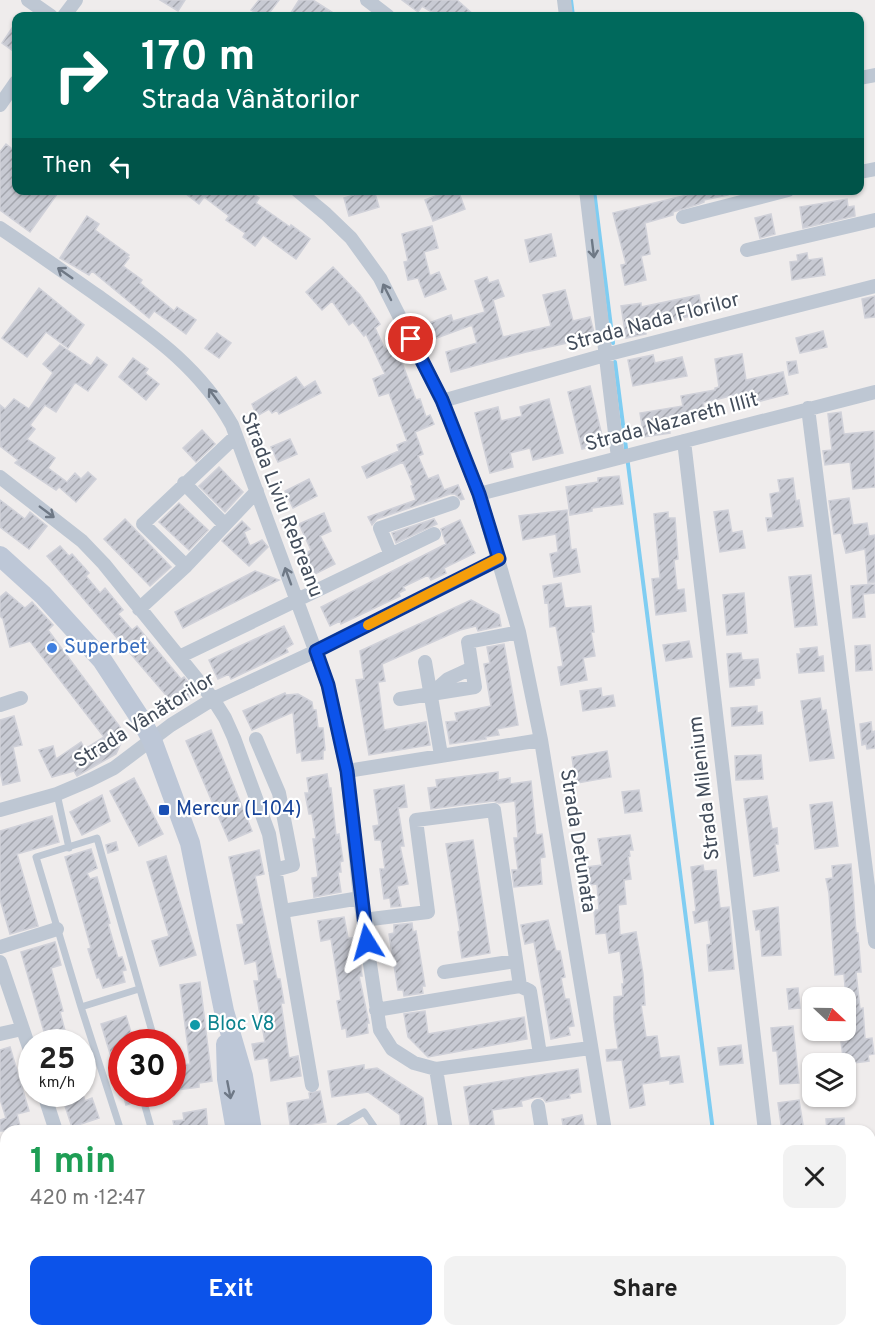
<!DOCTYPE html>
<html lang="en">
<head>
<meta charset="utf-8">
<style>
	:root { --surface:#fff; --page:#f2f2f2; --text:#222; --muted:#767676; --accent:#0c53ea }
	body { margin:0; font-family:Overpass,sans-serif; background:var(--page); color:var(--text); height:100vh; display:flex; flex-direction:column; font-size:22px; white-space:nowrap }
	* { box-sizing:border-box; margin:0 }
	p { font-size:20px; color:var(--muted) }
	.icon { flex:none; width:33px; height:33px; fill:none; stroke:currentColor; stroke-width:2; stroke-linecap:round; stroke-linejoin:round }
	.map { position:relative; flex:1; overflow:hidden }
	.drawer { position:absolute; left:0px; top:1125px; width:876px; height:212px; display:flex; flex-direction:column; background:var(--surface); border-radius:18px 18px 0 0; box-shadow:0 2px 4px #0004 }
	.drawer>* { flex:none }
	.banner { position:absolute; left:12px; top:12px; width:852px; height:183px; border-radius:12px; box-shadow:0 2px 4px #0004; background:#00695c; color:#fff; overflow:hidden }
	.needle { width:39px; rotate:112deg }
	.buttons { position:absolute; left:802px; top:987px; display:grid; gap:12px }
	.buttons a { display:grid; place-items:center; width:54px; height:54px; border-radius:12px; background:var(--surface); box-shadow:0 2px 4px #0004; font-size:30px }
	.speed { position:absolute; left:18px; top:1029px; display:flex; gap:12px; font-size:30px; font-weight:700; text-align:center }
	.speed>* { display:grid; place-content:center; width:78px; height:78px; border-radius:50%; background:var(--surface); box-shadow:0 2px 4px #0004; line-height:1 }
	.speed small { font-size:15px; font-weight:400 }
	.speed .limit { border:9px solid #d22; background:#fff; color:#111 }
	.pin { position:absolute; display:grid; place-items:center; width:51px; height:51px; color:#fff; margin:-26px; border:3px solid #fff; border-radius:50%; box-shadow:0 2px 6px #0007 }
	.me { position:absolute; width:66px; margin:-33px; rotate:352deg; stroke-linejoin:round; filter:drop-shadow(0 0 4px #0008) }
	.turn { display:flex; align-items:center; gap:21px; height:126px; padding:0 30px; font-size:27px }
	.turn .icon { width:78px; height:78px; stroke-width:2.5 }
	.turn b { display:block; font-size:42px; line-height:51px }
	.then { display:flex; align-items:center; height:57px; padding:0 30px; background:#0003; gap:12px; font-size:22px }
	.round { display:grid; place-items:center; flex:none; width:63px; height:63px; border-radius:12px; background:var(--page) }
	.headline { display:flex; align-items:center; justify-content:space-between; height:102px; padding:0 30px }
	h1 { font-size:36px; font-weight:700; line-height:45px; color:#1e9e55 }
	.action { display:flex; gap:12px; margin-top:auto; padding:12px 30px }
	.action a { flex:1; height:69px; border-radius:12px; background:var(--accent); color:#fff; font-size:24px; font-weight:700; line-height:69px; text-align:center }
	.action a+a { background:var(--page); color:var(--text) }
	.map>svg:first-child { display:block }
	.commercial { fill:#fdf8e3 }
	.lines { fill:none; stroke-linecap:round; stroke-linejoin:round }
	.stream { stroke:#7fcdf2; stroke-width:4 }
	.building { fill:url(#building-hatch); stroke:#d0d1d9; stroke-width:1.5 }
	.service { stroke:#bec7d3; stroke-width:7 }
	.minor { stroke:#bec7d3; stroke-width:14 }
	.secondary { stroke:#bdc7d7; stroke-width:20 }
	.primary { stroke:#a9b8ce; stroke-width:22 }
	.oneway { stroke:#6e7885 }
	.oneway2 { stroke:#6e7886 }
	.route-casing { stroke:#083698; stroke-width:15 }
	.route { stroke:#0c53ea; stroke-width:10 }
	.slow { stroke:#f59e0b; stroke-width:10 }
	.shop-dot { fill:#3f7fe0; stroke:#fff; stroke-width:2 }
	.transit-dot { fill:#1a4fb4; stroke:#fff; stroke-width:2 }
	.culture-dot { fill:#0f9aa8; stroke:#fff; stroke-width:2 }
	.labels { text-anchor:middle; dominant-baseline:central; stroke-width:4.5; stroke-linejoin:round; paint-order:stroke }
	.street-label { font-size:20px; fill:#434d5b; stroke:#fff }
	.shop-label { font-size:20px; fill:#366cbe; stroke:#fff; text-anchor:start }
	.transit-label { font-size:20px; fill:#164399; stroke:#fff; text-anchor:start }
	.culture-label { font-size:20px; fill:#0d838f; stroke:#fff; text-anchor:start }
</style>
</head>
<body>
<div class="map">
<svg width="875" height="1336" viewBox="0 0 875 1336">
	<defs>
		<pattern id="building-hatch" width="6" height="6" patternUnits="userSpaceOnUse" patternTransform="scale(1.5)"><rect width="6" height="6" fill="#c8cad3"/><path d="M-1 1l2-2M0 6l6-6M5 7l2-2" fill="none" stroke="#a4a6ae"/></pattern>
	</defs>
	<rect width="100%" height="100%" fill="#efecec"/>
	<path class="commercial" d="M305,1330H778L785,1336H304Z"/>
	<g class="lines">
		<path class="stream" d="M571,0L573,16
			M594,190L613,343
			M615,362L713,1131"/>
	</g>
	<path class="building" d="M160,0H185L178,11Z
		M259,0H279L267,16H261L251,10Z
		M299,0H313L338,16H289Z
		M402,0H457L475,16H438L422,6L418,12Z
		M16,22V53L2,43Z
		M6,144L16,152V190H60L30,232L0,210V152Z
		M181,190H248L259,198L256,203L290,227L291,225L310,239L296,259L263,235L255,246L243,237L245,233L226,220L229,216L204,197L199,204Z
		M370,190H374L379,207L349,216L344,198Z
		M451,190H458L465,209L433,221L425,200Z
		M690,190H727L728,195L704,200V202L699,204L673,212V215L645,223L650,254L641,256L646,280L625,285L621,265L626,264L613,213L691,194Z
		M847,199L848,207L854,206L855,216L803,228L800,207Z
		M771,214L775,234L760,238L755,218Z
		M87,216L99,224L95,230L129,255L127,257L129,258L123,266L142,280L140,283L174,311L177,307L196,320L186,334L154,311L149,318L92,271L89,275L60,258Z
		M432,226L438,248L424,252L430,276L439,272L446,289L425,297L418,278L408,280L404,262L408,261L402,234Z
		M551,234L556,256L530,262L525,240Z
		M807,253L808,260L822,258L825,275L792,280L790,262L798,261L797,255Z
		M333,267L360,295L380,324L375,328L385,349L395,344L416,400L420,399L426,417L430,415L434,424L415,432L423,454L418,456L428,479L438,475L444,490L458,485L464,499L461,500L455,494H450L377,519L372,525L368,517L416,500L411,486L413,485L403,462L367,478L362,467L399,451L397,445L407,441L389,393L379,396L373,379L385,374L366,334L364,336L353,322L349,325L332,301L322,310L306,292Z
		M487,277L489,283L498,280L504,296L493,300L503,337L551,326L543,295L565,290L573,321L590,317L595,337L526,352L451,372L446,352L477,343L472,325L434,339L429,323L451,315L453,321L485,312L475,281Z
		M39,288L84,325L68,348L46,332L27,357L2,338Z
		M699,295L703,313L645,327L646,334L626,338L621,306L641,303V307Z
		M875,296V317L865,318L862,299Z
		M823,331L827,347L800,353L796,338Z
		M217,333L231,343L219,358L205,348Z
		M60,345L91,366L97,357L107,365L88,391L76,383L74,384L56,412L45,405L30,425L35,429L27,439L55,458L48,468L67,482L75,473L81,479L88,472L96,479L76,502L59,487L56,490L15,463L18,460L0,446V405L5,409L14,399L29,409L53,373L43,364Z
		M742,354L746,380L783,372L788,394L737,407L734,395L703,403L705,414L668,420L670,433L644,437L640,413L683,406L681,396L715,390V388L719,387L715,359Z
		M653,355L655,363L682,357L687,376L633,386L628,360Z
		M133,358L148,369L145,373L159,384L146,400L119,377Z
		M796,361L798,373L789,375L787,362Z
		M296,377L304,388L315,381L321,393L279,414L277,410L272,413L269,409L257,416L252,404Z
		M590,386L604,444L582,449L568,392Z
		M549,399L563,453L533,460L530,448L510,453L513,467L490,473L475,413L498,407L501,421L522,416L520,407Z
		M841,412L844,434L874,431L875,487L853,489L850,462L825,465L823,451L832,450L828,414Z
		M202,430L215,444L196,462L183,448Z
		M290,439L297,454L278,462L271,447Z
		M219,467L243,492L225,512L199,486Z
		M619,476L623,504L592,508V511L570,515L566,487L598,482V478Z
		M793,478L796,501L799,500L803,526L768,531L766,518H773L770,494L780,492L778,480Z
		M309,479L317,496L293,508L285,491Z
		M849,498L853,525L867,523L869,536L875,535V582L868,583L865,549L846,553L841,533L834,534L829,501Z
		M0,500L25,519L30,512L47,526L29,549L0,527Z
		M179,503L208,530L189,550L159,522Z
		M567,510L571,550L576,549L580,572L554,577L550,554L558,552L556,534L523,540L519,516Z
		M728,510L732,533L742,531L745,548L720,552L714,512Z
		M668,512V518H675L678,559L674,560L677,590L684,589L686,611L656,615L652,579L660,578L654,514Z
		M324,513L331,531L320,536L335,564L315,574L305,554L311,550L299,524Z
		M125,519L171,567L150,586L104,539Z
		M434,519L437,524L396,543L392,533Z
		M460,520L475,553L444,568L446,573L431,580L428,575L403,587L405,590L399,593L400,596L341,624L340,621L330,626L321,607L446,544L441,529Z
		M242,521L250,529L244,532L250,546L262,540L268,547L249,566L222,541Z
		M60,546L69,556L72,554L89,573L86,576L100,593L105,588L123,610L118,614L132,630L137,626L181,679L184,677L196,692L177,708L47,556Z
		M255,571L279,580L183,628L175,612Z
		M811,575L817,625L795,627L789,577Z
		M561,583L565,608L591,606L594,632H591L595,656L583,658L587,680L561,685L558,667L563,666L556,626L550,627L548,602L545,603L543,586Z
		M875,584V593L863,594L865,617L853,618L851,586Z
		M6,592L25,608L32,602L53,625L48,630L120,727L122,741L116,754L77,776L74,771L52,777L39,750L53,746L56,759L81,742L85,749L104,737L30,641L10,647L3,619L0,616V597Z
		M744,593L747,633L727,635L723,595Z
		M471,600L499,615L501,626L478,631L476,626L460,630L382,664L385,681L378,682L384,730L426,722L430,745L369,755L356,680L364,679L360,651Z
		M284,626L293,644L286,648L288,652L231,679L229,674L218,679L209,660Z
		M689,641L692,657L666,661L663,645Z
		M504,644L518,725L497,729L499,735L485,737L486,739L450,744L446,722L457,721L455,713L491,706L484,664L490,663L487,647Z
		M870,645L872,670L856,671L855,646Z
		M817,647L818,657L823,656L824,671L799,673L797,654H801L800,649Z
		M741,653L742,660L758,659L760,678L754,679V685L730,687L727,654Z
		M601,688L602,697L613,695L615,706L583,711L580,691Z
		M285,693L286,695L298,694L312,702L313,710H316L318,728H323L325,750L323,751V759L302,761L301,752L297,753L293,712L252,730L243,711Z
		M820,698L822,711L826,710L834,758L810,761L801,701Z
		M757,706V713L762,712L763,724L732,726L731,708Z
		M14,716L22,745L13,747L20,781L3,785L0,771V720Z
		M871,722L872,732L875,731V748L867,749L866,744L862,745L860,724Z
		M211,730L252,831L229,841L186,741Z
		M607,751L611,777L567,785L565,774L574,772L572,757Z
		M761,755L763,779L736,780L735,756Z
		M498,772V780L510,778V784L531,781L536,835L542,834L545,857L540,858L542,884L514,887L512,870H518L514,838H518L515,801L499,803L493,801L431,809L428,788L437,787L436,780Z
		M327,774L329,788H331L336,835L339,834L343,861L340,862L341,872H338L341,892L314,897L312,878L318,877L313,839H316L312,814H309L305,793H309L307,778Z
		M134,778L163,834L139,846L110,791Z
		M404,785L407,807L398,808L404,846H400L408,884L397,886L401,906L391,907L390,898L384,899L380,869H385L381,840H375L373,826L379,825L374,790Z
		M639,790L642,811L625,813L622,792Z
		M102,795L110,821L82,835L70,812Z
		M767,796L772,829L777,828L778,844H775L779,871L754,876L744,799Z
		M832,802L838,846L815,849L810,805Z
		M52,816L59,842L17,854L38,926L10,934L0,899V831Z
		M630,835L633,850H629L630,856L628,857L631,879L624,880L626,904L618,905L620,935L636,932L643,974L645,1005H641L646,1037L657,1036L660,1058L679,1056L683,1082L670,1084V1080L642,1084L645,1105L630,1108L622,1060L607,1061L606,1050L618,1049L614,1018V997L623,996L622,984H624L620,951L609,953L606,933L596,934L594,910H599L597,884L581,886L579,868L602,865L598,839Z
		M473,840L490,953L462,958L458,932L460,931L446,844Z
		M116,842L118,850L108,853L106,845Z
		M91,849L97,868L87,873L90,879L97,877L110,923L108,924L118,958L122,957L126,970L122,971L125,982L103,988L99,977L97,978L88,949L91,948L65,857Z
		M259,850L264,874L255,876L277,979H280L284,1003H281L289,1058L298,1056L301,1076L271,1081L268,1058L255,1060L252,1044L265,1042L254,981H259L256,961L245,964L237,925L244,924L229,857Z
		M166,856L196,955L160,966L152,941L169,936L147,862Z
		M851,864L856,933H858L861,972H856L860,1009L863,1008L865,1039L872,1038L874,1054L868,1055L869,1061L846,1064H844L841,1042H846L847,1010L844,974L835,975L829,893L826,879L833,878L832,866Z
		M703,865L704,871L716,870L720,908L729,907L734,969L709,971L707,945L711,944L708,920L695,923L693,912L696,911L691,867Z
		M778,907L781,955L762,956L760,929L756,930L753,911Z
		M344,917L348,938H353L355,953H359L362,976H359L369,1023H367L368,1033L347,1037L346,1028L342,1029L337,1001L341,1000L331,939L321,941L318,921Z
		M548,920L556,951H560L565,977L561,978L565,999H569L574,1026L568,1027L570,1035L551,1039L534,942L525,944L521,925Z
		M412,923L413,932L416,931L425,986H422L423,993L404,996L403,990H398L389,934L394,933V925Z
		M55,942L61,965L51,968L63,1011L60,1012L68,1042H47L21,952Z
		M200,982L212,1081L199,1083V1087L177,1090L175,1066L190,1064L180,985Z
		M798,988L800,1008L789,1009L787,989Z
		M425,1011L428,1034L524,1017L527,1039L428,1057L408,1037L404,1014Z
		M126,1016L134,1042H122V1083H119L101,1024Z
		M793,1026L799,1083L780,1084L777,1051H773L771,1028Z
		M741,1045L743,1063L720,1065L718,1048Z
		M10,1047L29,1111L17,1114L21,1131H0V1120L6,1118L0,1099V1050Z
		M364,1065V1070L377,1068L423,1098L427,1131H401L400,1115L368,1092L332,1097L328,1071Z
		M578,1069L581,1092L569,1094L570,1098L546,1102L543,1098L536,1097L521,1101L522,1106L492,1110L495,1131H471L464,1087Z
		M320,1091L326,1122L307,1125L308,1131H291L287,1103L310,1099L309,1093Z
		M61,1094H83L85,1101L92,1098L99,1118L72,1127Z
		M123,1094H155V1096L126,1105Z
		M799,1100L804,1131H782L778,1103Z
		M206,1109L208,1131H175L173,1121L184,1120L183,1113Z
		M582,1115L585,1131H564L562,1119Z
		M844,1118L845,1131H827L826,1119Z"/>
	<g class="lines">
		<path class="service" d="M57,794L69,848
			M81,1007L36,857L97,838L155,1042
			M145,1106L152,1131
			M121,1131L81,1007L139,989
			M344,1131L340,1126L364,1112L377,1131
			M0,1261L6,1259
			M150,1330L163,1336
			M468,1330L469,1336
			M716,1330L717,1336
			M556,1334L579,1330
			M595,1335L622,1330
			M29,1336L31,1330"/>
		<path class="minor" d="M28,0L51,16
			M367,0L388,16
			M564,0L566,16
			M64,16L76,0
			M860,78L875,75
			M0,105L16,82
			M860,172L875,169
			M297,190L326,214L351,238L380,278L442,401L479,494L519,632L541,740L605,1131
			M586,190L618,458
			M683,217L788,190
			M0,228C33,250 65,273 98,296C151,334 199,366 232,425L328,685L347,771L360,898L380,1030L392,1049L414,1063L436,1069L590,1048
			M747,250L875,220
			M442,401L605,355L875,286
			M808,408L875,942
			M684,441L765,1131
			M0,477L82,541L104,564L213,699L225,718L234,738L269,834L312,1085
			M184,483L225,525
			M479,494L875,392
			M391,555L380,528L453,503
			M186,566L143,524L236,436
			M139,609L186,566L257,491
			M179,657L434,534
			M425,662L441,755
			M431,694L448,679L472,668
			M400,699L475,687L468,642L519,632
			M0,705L21,698
			M256,739L279,793L293,865L275,870
			M347,771L541,740
			M0,810L57,794L90,780L114,768L171,725L213,699L316,651L499,559
			M283,911L360,898
			M363,920L428,912L416,820L494,810L520,986L376,1010
			M0,947L57,929
			M0,962L32,1056
			M444,972L516,961
			M520,986L530,991L540,1054
			M0,1034L22,1029
			M436,1069L446,1131
			M44,1094L56,1131
			M538,1106L542,1131
			M0,1155L6,1154
			M870,1322L875,1253
			M787,1330L794,1336"/>
		<path class="secondary" d="M0,556L43,595L102,660L140,718L152,740L190,843L224,1011L243,1076L252,1131
			M226,1044L227,1079L236,1131
			M265,1330L270,1336
			M288,1336L291,1330"/>
		<path class="primary" d="M870,1188L875,1187
			M0,1322L6,1321"/>
	</g>
	<defs><path id="oneway-shaft" d="M-6 0H5M1.5-3L5.5 0L1.5 3" fill="none" stroke-width="1.6" stroke-linecap="round" stroke-linejoin="round" transform="scale(1.5)"/></defs>
	<g class="oneway">
		<use href="#oneway-shaft" transform="translate(593 249) rotate(83)"/>
		<use href="#oneway-shaft" transform="translate(65 273) rotate(-145)"/>
		<use href="#oneway-shaft" transform="translate(387 292) rotate(-117)"/>
		<use href="#oneway-shaft" transform="translate(214 396) rotate(-126)"/>
		<use href="#oneway-shaft" transform="translate(47 512) rotate(37)"/>
		<use href="#oneway-shaft" transform="translate(288 576) rotate(-110)"/>
	</g>
	<use class="oneway2" href="#oneway-shaft" transform="translate(229 1090) rotate(79)"/>
	<g class="lines">
		<defs>
			<path id="route" d="M367,942L347,771L328,685L316,651L499,559L479,494L442,400L411,339"/>
		</defs>
		<use href="#route" class="route-casing"/>
		<use href="#route" class="route"/>
		<path class="slow" d="M368,625L499,558"/>
	</g>
	<circle class="shop-dot" cx="52" cy="648" r="6"/>
	<rect class="transit-dot" x="158" y="804" width="12" height="12" rx="3"/>
	<circle class="culture-dot" cx="195" cy="1025" r="6"/>
	<g class="labels">
		<g class="street-label">
			<text transform="translate(653 323) rotate(-15)">Strada Nada Florilor</text>
			<text transform="translate(672 423) rotate(-15)">Strada Nazareth Illit</text>
			<text transform="translate(281 505) rotate(69)">Strada Liviu Rebreanu</text>
			<text transform="translate(145 721) rotate(-32)">Strada Vânătorilor</text>
			<text transform="translate(705 788) rotate(-97)">Strada Milenium</text>
			<text transform="translate(577 841) rotate(81)">Strada Detunata</text>
		</g>
		<g class="shop-label">
			<text x="64" y="648">Superbet</text>
		</g>
		<g class="transit-label">
			<text x="176" y="810">Mercur (L104)</text>
		</g>
		<g class="culture-label">
			<text x="207" y="1025">Bloc V8</text>
		</g>
	</g>
</svg>
<div class="buttons">
<a><svg class="needle" viewBox="-14 -14 28 28"><path d="M0-13l5 13h-10z" fill="#e53935"/><path d="M0 13l5-13h-10z" fill="#767676"/></svg></a>
<a><svg class="icon" aria-label="layers" viewBox="0 0 24 24"><path d="M12 4l9 5-9 5-9-5zM3 14l9 5 9-5"/></svg></a>
</div>
<div class="speed"><div>25<small>km/h</small></div><div class="limit">30</div></div>
<div class="pin" style="left:411px;top:339px;background:#d93025"><svg class="icon" aria-label="arrive" viewBox="0 0 24 24"><path d="M6 21V4h12l-3 4 3 4H6"/></svg></div>
<svg class="me" style="left:367px;top:942px" viewBox="-20 -20 40 40"><path d="M0-17L14 15 0 8-14 15z" fill="#0c53ea" stroke="#fff" stroke-width="4"/></svg>
<div class="banner">
<div class="turn"><svg class="icon" aria-label="right" viewBox="0 0 24 24"><path d="M7 20v-9h11M14 6l5 5-5 5"/></svg><div><b>170 m</b>Strada Vânătorilor</div></div>
<div class="then">Then<svg class="icon" aria-label="left" viewBox="0 0 24 24"><path d="M17 20v-9H6M10 6l-5 5 5 5"/></svg></div>
</div>
<section class="drawer">
<div class="headline"><div><h1>1 min</h1><p>420 m · 12:47</p></div><a class="round"><svg class="icon" aria-label="close" viewBox="0 0 24 24"><path d="M6 6l12 12M18 6L6 18"/></svg></a></div>
<div class="action"><a>Exit</a><a>Share</a></div>
</section>
</div>
</body>
</html>
